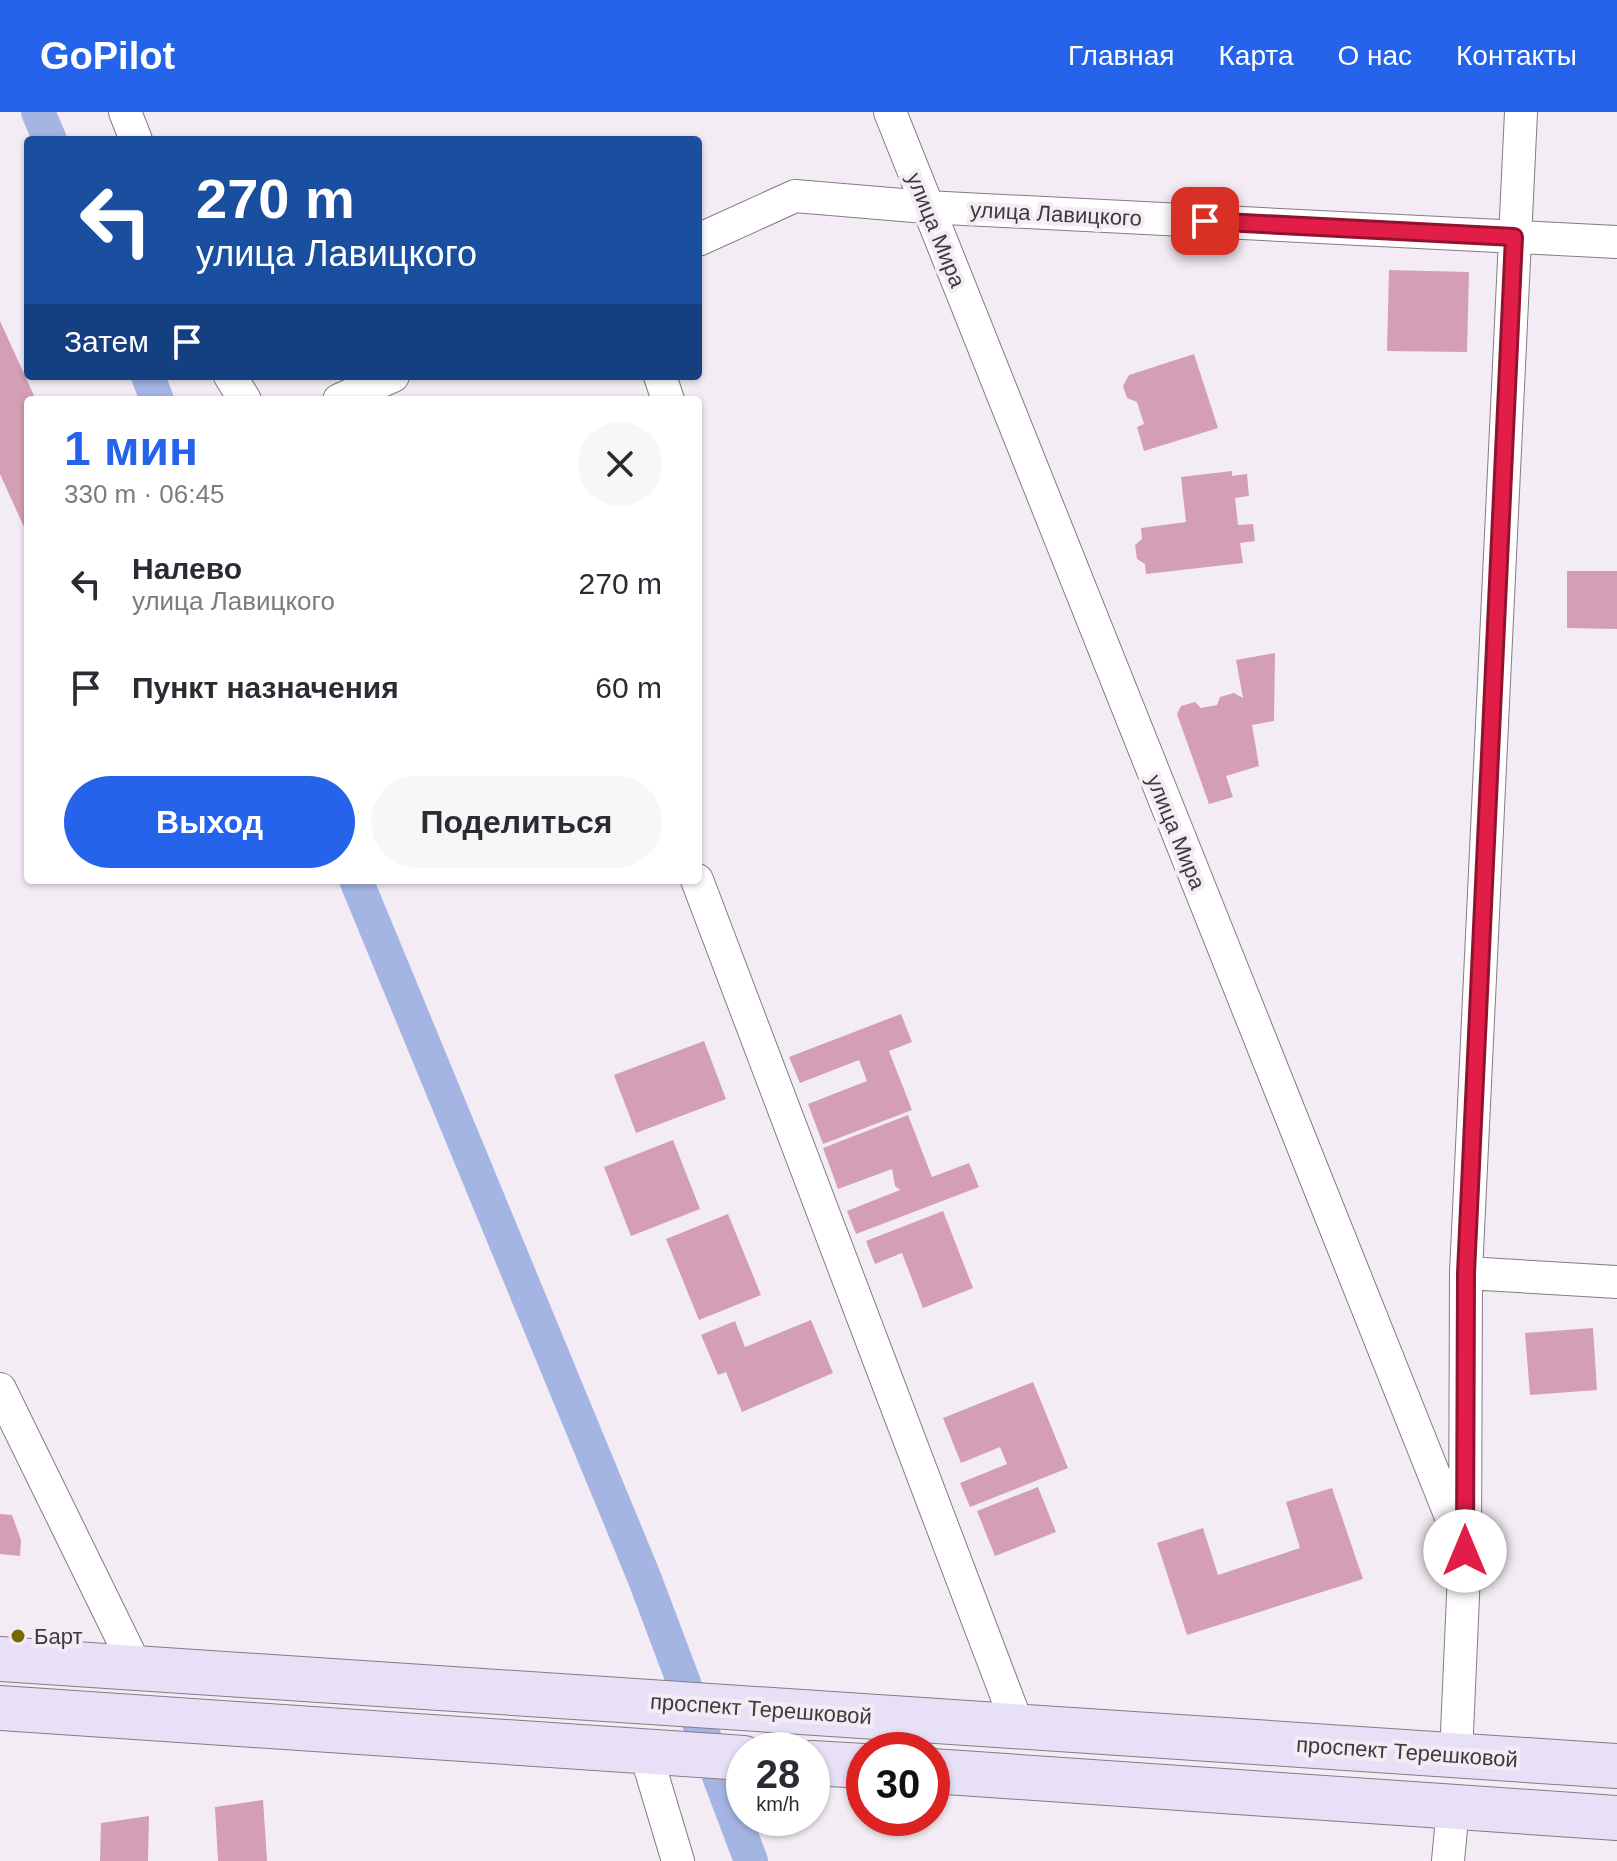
<!DOCTYPE html>
<html lang="ru">
<head>
<meta charset="utf-8">
<style>
	:root { --surface:#fff; --page:#f7f7f7; --text:#2b2b33; --muted:#7c7c81; --accent:#2563eb }
	body { margin:0; font-family:Helvetica,sans-serif; background:var(--page); color:var(--text); height:100vh; display:flex; flex-direction:column; font-size:30px; white-space:nowrap }
	* { box-sizing:border-box; margin:0 }
	p { font-size:26px; color:var(--muted) }
	.icon { flex:none; width:44px; height:44px; fill:none; stroke:currentColor; stroke-width:2; stroke-linecap:round; stroke-linejoin:round }
	.map { position:relative; flex:1; overflow:hidden }
	.side { position:absolute; left:24px; top:284px; width:678px; height:488px; display:flex; flex-direction:column; background:var(--surface); border-radius:8px; box-shadow:0 2px 6px #0004 }
	.side>* { flex:none }
	.guide { position:absolute; left:24px; top:24px; width:678px; height:244px; border-radius:8px; box-shadow:0 2px 6px #0004; background:#1a4fa0; color:#fff; overflow:hidden }
	.speed { position:absolute; left:726px; top:1620px; display:flex; gap:16px; font-size:40px; font-weight:700; text-align:center }
	.speed>* { display:grid; place-content:center; width:104px; height:104px; border-radius:50%; background:var(--surface); box-shadow:0 2px 6px #0004; line-height:1 }
	.speed small { font-size:20px; font-weight:400 }
	.speed .limit { border:12px solid #d22; background:#fff; color:#111 }
	.pin { position:absolute; display:grid; place-items:center; width:68px; height:68px; color:#fff; margin:-34px; border-radius:16px; box-shadow:0 4px 12px #0006 }
	.me { position:absolute; width:88px; margin:-44px; rotate:0deg; stroke-linejoin:round; filter:drop-shadow(0 0 6px #0008) }
	.turn { display:flex; align-items:center; gap:28px; height:168px; padding:0 40px; font-size:36px }
	.turn .icon { width:104px; height:104px; stroke-width:2.5 }
	.turn b { display:block; font-size:56px; line-height:68px }
	.then { display:flex; align-items:center; height:76px; padding:0 40px; background:#0003; gap:16px; font-size:30px }
	.round { display:grid; place-items:center; flex:none; width:84px; height:84px; border-radius:42px; background:var(--page) }
	.overview { display:flex; align-items:center; justify-content:space-between; height:136px; padding:0 40px }
	h1 { font-size:48px; font-weight:700; line-height:60px; color:var(--accent) }
	.button { display:flex; gap:16px; margin-top:auto; padding:16px 40px }
	.button a { flex:1; height:92px; border-radius:48px; background:var(--accent); color:#fff; font-size:32px; font-weight:700; line-height:92px; text-align:center }
	.button a+a { background:var(--page); color:var(--text) }
	ul { padding:0; list-style:none }
	li { display:flex; align-items:center; gap:24px; height:104px; padding:0 40px }
	li div { flex:1 }
	li b { display:block; font-size:30px }
	li em { font-style:normal }
	header { display:flex; align-items:center; gap:48px; box-sizing:border-box; height:112px; padding:0 40px; background:var(--accent); color:#fff }
	header strong { font-size:38px }
	nav { display:flex; gap:44px; margin-inline-start:auto; font-size:28px }
	.map>svg:first-child { display:block }
	.lines { fill:none; stroke-linecap:round; stroke-linejoin:round }
	.canal { stroke:#a4b4e3; stroke-width:34 }
	.building { fill:#d49fb5 }
	.street-casing { stroke:#837c83; stroke-width:34 }
	.secondary-casing { stroke:#837c83; stroke-width:46 }
	.street { stroke:#fff; stroke-width:32 }
	.secondary { stroke:#e7e0f6; stroke-width:44 }
	.route-casing { stroke:#92132f; stroke-width:20 }
	.route { stroke:#e11d48; stroke-width:14 }
	.poi-dot { fill:#756901; stroke:#f4ecf4; stroke-width:3 }
	.labels { text-anchor:middle; dominant-baseline:central; stroke-width:8; stroke-linejoin:round; paint-order:stroke }
	.street-label { font-size:22px; fill:#3d3a3d; stroke:#f4ecf4 }
	.poi-label { font-size:22px; fill:#3d3a3d; stroke:#f4ecf4; text-anchor:start }
</style>
</head>
<body>
<header>
<strong>GoPilot</strong>
<nav><a>Главная</a><a>Карта</a><a>О нас</a><a>Контакты</a></nav>
</header>
<div class="map">
<svg width="1617" height="1749" viewBox="0 0 1617 1749">
	<rect width="100%" height="100%" fill="#f4ecf4"/>
	<g class="lines">
		<path class="canal" d="M38,0L50,28
			M148,264L157,288
			M356,768L644,1465L751,1749"/>
	</g>
	<path class="building" d="M1389,158L1469,160L1467,240L1387,239Z
		M0,209L36,288H28V424L0,362Z
		M1194,242L1218,316L1144,339L1137,315L1144,312L1137,290L1127,286L1123,274L1129,263Z
		M1232,359V364L1247,362L1249,384L1235,386L1238,413L1253,412L1255,429L1240,431L1243,451L1146,462L1145,452L1137,447L1135,433L1142,427L1141,416L1186,410L1181,365Z
		M1567,459H1617V517L1567,516Z
		M1275,541L1274,609L1252,613L1259,654L1226,664L1233,685L1209,692L1177,602L1181,594L1195,590L1201,596L1217,593L1220,585L1234,581L1243,586L1236,548Z
		M901,902L912,930L889,939L912,998L823,1032L808,992L867,969L859,948L800,971L789,945Z
		M704,929L726,987L636,1021L614,963Z
		M908,1003L932,1065L969,1051L979,1075L856,1122L847,1099L900,1078L895,1074L892,1057L838,1077L823,1036Z
		M673,1028L700,1097L631,1124L604,1055Z
		M943,1099L973,1176L923,1196L902,1141L875,1152L866,1129Z
		M728,1102L761,1183L699,1208L666,1127Z
		M811,1208L833,1261L742,1300L726,1260L718,1263L701,1223L735,1209L745,1235Z
		M1593,1216L1597,1278L1530,1283L1525,1221Z
		M1033,1270L1068,1356L970,1395L960,1371L1007,1352L1000,1335L961,1351L943,1306Z
		M1038,1375L1056,1420L995,1444L977,1399Z
		M1332,1376L1363,1467L1187,1523L1157,1431L1203,1416L1218,1463L1300,1436L1286,1390Z
		M0,1402L12,1403L21,1428L20,1444L0,1442Z
		M263,1688L267,1749H218L215,1695Z
		M149,1704L148,1749H100L101,1711Z"/>
	<g class="lines">
		<defs>
			<path id="street" d="M125,0L136,28
				M890,0L1459,1425
				M698,128L795,84L926,95L1617,130
				M230,264L245,288
				M660,264L668,288
				M339,288L393,264
				M697,768L1018,1614
				M1466,1161L1617,1170
				M0,1277L136,1555
				M645,1639L678,1749
				M1456,1643L1465,1439L1466,1161L1521,0
				M1448,1749L1453,1695"/>
			<path id="secondary" d="M0,1547L1617,1654
				M0,1596L744,1646
				M812,1651L864,1654
				M932,1659L1617,1706"/>
		</defs>
		<use href="#street" class="street-casing"/>
		<use href="#secondary" class="secondary-casing"/>
		<use href="#street" class="street"/>
		<use href="#secondary" class="secondary"/>
	</g>
	<g class="lines">
		<defs>
			<path id="route" d="M1205,109L1514,125L1466,1161L1465,1439"/>
		</defs>
		<use href="#route" class="route-casing"/>
		<use href="#route" class="route"/>
	</g>
	<circle class="poi-dot" cx="18" cy="1524" r="8"/>
	<g class="labels">
		<g class="street-label">
			<text transform="translate(1056 102) rotate(3)">улица Лавицкого</text>
			<text transform="translate(936 118) rotate(68)">улица Мира</text>
			<text transform="translate(1176 720) rotate(68)">улица Мира</text>
			<text transform="translate(761 1597) rotate(4)">проспект Терешковой</text>
			<text transform="translate(1407 1640) rotate(4)">проспект Терешковой</text>
		</g>
		<g class="poi-label">
			<text x="34" y="1524">Барт</text>
		</g>
	</g>
</svg>
<div class="speed"><div>28<small>km/h</small></div><div class="limit">30</div></div>
<div class="pin" style="left:1205px;top:109px;background:#d93025"><svg class="icon" aria-label="arrive" viewBox="0 0 24 24"><path d="M6 21V4h12l-3 4 3 4H6"/></svg></div>
<svg class="me" style="left:1465px;top:1439px" viewBox="-20 -20 40 40"><circle r="19" fill="#fff"/><path d="M0-13L10 11 0 6-10 11z" fill="#e11d48"/></svg>
<div class="guide">
<div class="turn"><svg class="icon" aria-label="left" viewBox="0 0 24 24"><path d="M17 20v-9H6M10 6l-5 5 5 5"/></svg><div><b>270 m</b>улица Лавицкого</div></div>
<div class="then">Затем<svg class="icon" aria-label="arrive" viewBox="0 0 24 24"><path d="M6 21V4h12l-3 4 3 4H6"/></svg></div>
</div>
<section class="side">
<div class="overview"><div><h1>1 мин</h1><p>330 m · 06:45</p></div><a class="round"><svg class="icon" aria-label="close" viewBox="0 0 24 24"><path d="M6 6l12 12M18 6L6 18"/></svg></a></div>
<ul>
<li><svg class="icon" aria-label="left" viewBox="0 0 24 24"><path d="M17 20v-9H6M10 6l-5 5 5 5"/></svg><div><b>Налево</b><p>улица Лавицкого</p></div><em>270 m</em></li>
<li><svg class="icon" aria-label="arrive" viewBox="0 0 24 24"><path d="M6 21V4h12l-3 4 3 4H6"/></svg><div><b>Пункт назначения</b></div><em>60 m</em></li>
</ul>
<div class="button"><a>Выход</a><a>Поделиться</a></div>
</section>
</div>
</body>
</html>
